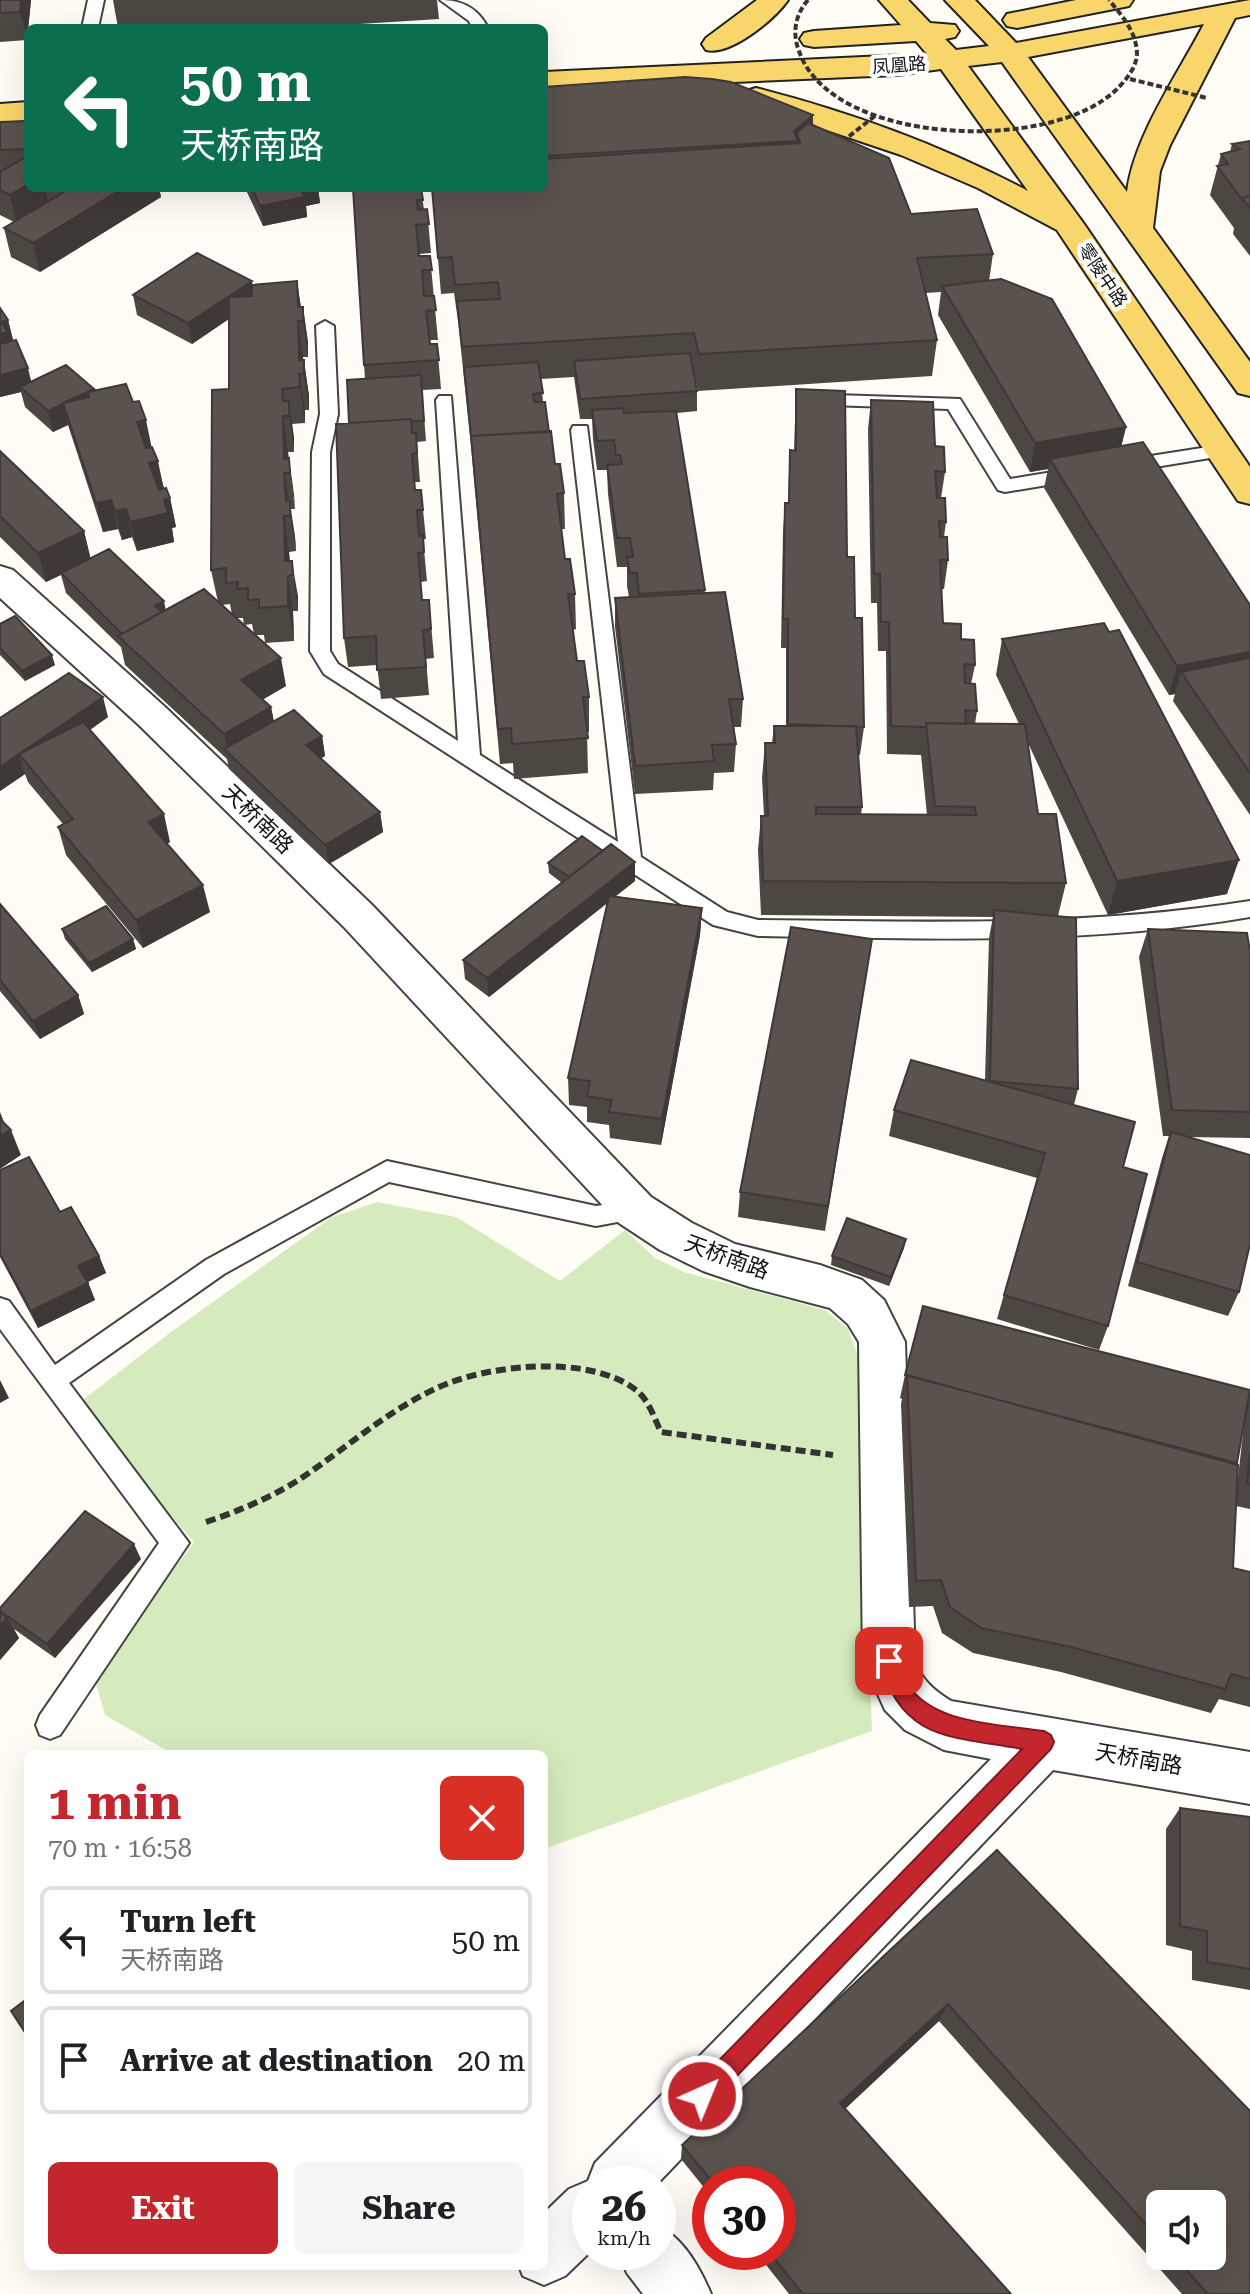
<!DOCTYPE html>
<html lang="en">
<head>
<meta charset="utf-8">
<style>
	:root { --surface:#fff; --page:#f6f6f6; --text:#202124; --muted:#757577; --line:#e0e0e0; --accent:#c4262e }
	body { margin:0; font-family:"Roboto Serif","Noto Sans SC",serif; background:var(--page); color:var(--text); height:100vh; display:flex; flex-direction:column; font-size:30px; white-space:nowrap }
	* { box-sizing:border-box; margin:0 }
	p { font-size:26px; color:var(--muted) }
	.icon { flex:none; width:44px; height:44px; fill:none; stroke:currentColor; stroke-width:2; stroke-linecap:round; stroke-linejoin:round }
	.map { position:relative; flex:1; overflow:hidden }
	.sheet { position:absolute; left:24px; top:1750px; width:524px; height:520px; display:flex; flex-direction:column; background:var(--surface); border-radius:12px; box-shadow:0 8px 32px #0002 }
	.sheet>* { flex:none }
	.top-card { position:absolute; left:24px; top:24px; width:524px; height:168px; border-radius:12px; box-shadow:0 8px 32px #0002; background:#0b6e4f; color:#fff; overflow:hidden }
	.fabs { position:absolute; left:1146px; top:2190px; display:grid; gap:16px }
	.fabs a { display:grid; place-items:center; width:80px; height:80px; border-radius:12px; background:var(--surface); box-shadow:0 8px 32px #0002; font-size:40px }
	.speed { position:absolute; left:572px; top:2166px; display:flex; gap:16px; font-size:40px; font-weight:700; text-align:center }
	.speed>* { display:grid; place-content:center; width:104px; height:104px; border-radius:50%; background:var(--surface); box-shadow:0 8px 32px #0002; line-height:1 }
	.speed small { font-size:20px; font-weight:400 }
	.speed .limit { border:12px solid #d22; background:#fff; color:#111 }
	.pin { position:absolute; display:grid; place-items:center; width:68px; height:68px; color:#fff; margin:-34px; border-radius:16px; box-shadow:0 4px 12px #0006 }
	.me { position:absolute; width:88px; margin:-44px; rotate:44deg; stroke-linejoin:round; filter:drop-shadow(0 0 6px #0008) }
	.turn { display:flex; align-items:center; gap:28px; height:168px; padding:0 24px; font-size:36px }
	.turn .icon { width:104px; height:104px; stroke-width:2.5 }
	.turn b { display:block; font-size:56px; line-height:68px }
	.round { display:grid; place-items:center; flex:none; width:84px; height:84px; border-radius:12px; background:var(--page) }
	.overview { display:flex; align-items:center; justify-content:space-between; height:136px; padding:0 24px }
	h1 { font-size:48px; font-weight:700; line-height:60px; color:var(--accent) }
	.action { display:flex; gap:16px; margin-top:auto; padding:16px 24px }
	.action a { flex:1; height:92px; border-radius:12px; background:var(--accent); color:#fff; font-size:32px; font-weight:700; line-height:92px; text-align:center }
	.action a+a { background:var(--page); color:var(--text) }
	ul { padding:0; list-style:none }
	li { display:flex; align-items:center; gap:24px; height:108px; margin:0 16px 12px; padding:0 8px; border:4px solid var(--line); border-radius:12px }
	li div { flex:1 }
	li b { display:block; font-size:30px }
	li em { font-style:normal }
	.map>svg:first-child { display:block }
	.green { fill:#d5ebbd }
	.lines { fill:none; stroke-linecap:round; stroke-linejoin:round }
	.lane-casing { stroke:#444; stroke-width:4 }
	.street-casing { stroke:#444; stroke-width:4 }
	.primary-casing { stroke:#222; stroke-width:4 }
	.path { stroke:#333; stroke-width:6; stroke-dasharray:10 5; stroke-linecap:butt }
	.lane { fill:#fff; fill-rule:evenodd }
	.street { fill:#fff; fill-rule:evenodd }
	.primary { fill:#f9d66b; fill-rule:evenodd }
	.path-bridge { stroke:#333; stroke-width:4; stroke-dasharray:6 3; stroke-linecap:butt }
	.wall { fill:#4d4742; fill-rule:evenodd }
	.shaded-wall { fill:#3f3936 }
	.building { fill:#5a524d; stroke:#3f3936; stroke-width:2 }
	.route { fill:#c4262e; stroke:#7f191e; stroke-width:2 }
	.labels { text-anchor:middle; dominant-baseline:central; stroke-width:8; stroke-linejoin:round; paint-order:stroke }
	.far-street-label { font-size:18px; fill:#111; stroke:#fff }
	.street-label { font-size:22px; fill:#111; stroke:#fff }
</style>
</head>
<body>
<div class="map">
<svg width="1250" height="2294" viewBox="0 0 1250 2294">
	<rect width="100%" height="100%" fill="#fffdf5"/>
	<path class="green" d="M377,1202L456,1217L560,1281L625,1230L655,1258L684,1272L825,1310L848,1329L858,1356L872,1731L544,1849V1754H173L105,1715L94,1677L194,1542L75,1406L171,1332L332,1217Z"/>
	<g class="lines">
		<defs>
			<path id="lane" d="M88,0H104L98,28H82Z
				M440,0C462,0 478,8 488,28H472L469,21Z
				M325,321L334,326L338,414L330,452V651L338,664L458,741L436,400L439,396H451L480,755L618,842L571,430L573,426H587L641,857L727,912L758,920C923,922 1086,927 1250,901V917C1086,945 923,939 758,936L713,925L324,674L310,651L312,452L320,414L316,326Z
				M835,395L960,399L1010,479L1077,468L1086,474L1077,480L1005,492L998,490L948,409L829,405L826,401L829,397Z
				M1221,445L1230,451L1228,455L1125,472L1116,466L1125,460Z
				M387,1161L596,1206L635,1200L644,1203L647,1210L644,1217L596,1226L389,1182L224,1274L69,1383L189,1543L60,1735L50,1739L40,1735L36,1725L40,1715L159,1543L0,1329V1298L9,1301L55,1365L206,1260Z"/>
			<path id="street" d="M0,566L13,570L165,707L372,905L651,1197L692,1223L735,1244L820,1265L862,1280L884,1300L905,1342L915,1661C921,1680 935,1691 951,1701L1250,1752V1804L1053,1770L657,2184H590V2252L565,2276L544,2285L523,2276L519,2266H544V2213L569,2189L588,2181L595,2163L991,1759L944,1750L905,1730L885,1710L863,1661L859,1342L848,1324L830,1308L750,1287L703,1271L660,1250L619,1223L344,927L139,725L0,598Z
				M658,2226C683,2237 701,2270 711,2294H643L627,2273L618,2252H658Z"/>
			<path id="primary" d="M757,0H788C774,20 730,56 706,50L702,44L706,38Z
				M879,0H908L930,23L955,25L959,31L955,37L945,39L956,50L989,46L945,0H975L1016,43L1250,0V15L1235,18L1170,145L1160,171L1153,228L1250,362V396L1238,393L1002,62L968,66L1084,224L1250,467V504L1238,501L1057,230L978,188L901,155L746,103L741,97L746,91L756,88C850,112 943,146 1028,191L941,69L897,75L544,90V72L927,54L916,41L814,47L804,45L800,39L804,33L814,31L901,25ZM1204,24C1178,74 1134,136 1127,192L1028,57Z
				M1076,0H1133L1129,6L1119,8L1017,28L1007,26L1003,20L1007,14Z
				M28,102V120L0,122V104Z"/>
		</defs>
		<use href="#lane" class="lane-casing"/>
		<use href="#street" class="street-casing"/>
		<use href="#primary" class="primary-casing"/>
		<path class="path" d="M206,1522C239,1511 270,1498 300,1479C345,1449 387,1411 437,1388C488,1364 590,1354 636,1390C649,1400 654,1418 661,1432L833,1455"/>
		<use href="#lane" class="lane"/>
		<use href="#street" class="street"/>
		<use href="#primary" class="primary"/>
		<path class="path-bridge" d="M808,0C795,15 792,33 799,51C831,146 1052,154 1117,89C1126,80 1137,67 1137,53C1136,31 1122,16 1109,0
			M1130,79L1207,98
			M842,142L876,115"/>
	</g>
	<path class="wall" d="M0,0H31L27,40L0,42Z
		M113,0H437L439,19L296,28H118Z
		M544,87L813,115V124L911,214L993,254L989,281L1126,427L1121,446L1250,605V815L1173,701L1175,694L1169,695L1044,488L1048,469L1030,472L938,315L941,292L925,293L937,340L932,376L698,391L693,369L697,391V411L677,413L705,593L743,699L741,727H734L736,744L734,772L714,773L713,790L635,794L615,627V598L629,597L627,586V567H617L608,494L607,470H597L593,439L592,419H580L574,377L541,379L543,402L555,464L564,493L565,529H561L565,559L575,594L576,629L573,630L577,661L589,697V732H587L588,773L514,779L513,763L500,764L471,446L458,321L454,293L441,294L432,188H544Z
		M28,121V188H159L161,197L40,272L11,257L4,228L14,222L0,215V122Z
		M1250,141V256L1233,234L1234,228L1210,195L1221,154L1230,152L1232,144Z
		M245,188H318L320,203L306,206L307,217L263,226Z
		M421,188L424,210L427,209L431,253L419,254V256H430L438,340H429L430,344H437L441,389L422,390L426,441L417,442L420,482H415V490H421L426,539H423L427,581L421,582L422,600H429L434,658L426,659L429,695L381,699L377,665L348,667L344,638L349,423L365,379L364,365Z
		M252,281V285L297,281L301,307H303L308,343V357H303L309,396V410H305V423L292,424L294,452H288L295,509H291L295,537L296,551L289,552L290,561L298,597V611H293L294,641L265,643L264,635H256L286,686L262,700L271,707L274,721L322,736L325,756L321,758L380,812L383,832L329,864L229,769L227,759L125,665L121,647L66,593L61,575L46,582L0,537V451L84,531L90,558L166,610L218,602L211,570L229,389V319L192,344L137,315L133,295ZM230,604L232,615L222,605ZM236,618H243L244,625L252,624L254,634Z
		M8,320L13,340L31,381L95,391L152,447L164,488L170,498L176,527L172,528L174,542L137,551L132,537L122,540L118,529L103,532L68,425L53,432L25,407L21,392L0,397Z
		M796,389L847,557L855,618L864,727L860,755H858L862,807L861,815H927L921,755L887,754L886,651H878L877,603H871L868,429L871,400L935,446L945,472L941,498L946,522L944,537L948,560L944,589H941L943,623L961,639L975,665L971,684L977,711L975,724H1019L996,675L1002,639L1227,894L1108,915L1028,743L1038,814L1066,883L1058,916L1078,1089L1074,1105L1123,1167L1108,1326L1099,1350L997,1319L1037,1178L889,1136L894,1110L985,1080L989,938L993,917L761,915L758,850L761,816H764L762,778L765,743H772L774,726H786V648H781L783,532L785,503H788L790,450L794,451Z
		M0,624L55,665L25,681L0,655Z
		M108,717L90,730L170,842L167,844L210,912L143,948L66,855L58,827L63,824L28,782L25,774L0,791V718Z
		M603,851L635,862V881L615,896L702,908L700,935L661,1145L610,1138L609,1125L587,1122V1107L569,1105L568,1078L607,903L489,997L465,979L463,960L562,883L549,873L548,863Z
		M0,904L78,995L84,1014L40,1039L0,991Z
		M62,929L133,939L136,949L92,972L65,939Z
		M1148,929L1250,951V1138L1187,1137L1239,1292L1228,1316L1128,1286L1162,1158L1169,1136H1163L1139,957Z
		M868,966L825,1231L738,1217L740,1192Z
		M0,1170L60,1212L99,1256L106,1273L88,1282L95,1300L38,1328L0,1257Z
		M906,1239L904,1248L889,1286L831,1265L832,1256Z
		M905,1375L1249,1390L1250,1389V1509L1236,1506L1233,1568L1250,1572V1707L1219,1699L1211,1713L1061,1672L973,1653L942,1633L933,1606L909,1607L901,1404L902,1399L900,1398ZM1244,1425L1237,1486V1465Z
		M141,1559L55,1658L14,1629L19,1638L0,1660V1608Z
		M1180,1808L1250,1817V1990L1192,1980V1951L1166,1945V1829Z
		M997,1850L1250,2294H1182L939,2021L845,2109L1011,2294H789L756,2252H778V2184H710V2195L681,2159L682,2145ZM1160,2204L1212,2256H1160Z"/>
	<path class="shaded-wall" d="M21,0H31L27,40L20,12Z
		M813,115L811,151L800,143L797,132V141L794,131Z
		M28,184V188H45L49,205L17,224L10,195Z
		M123,188H159L161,197L40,272L33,243Z
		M299,188H318L320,203L306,206L307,217L263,226L260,206Z
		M252,281L255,301L192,344L188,323Z
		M297,281L302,317L298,307Z
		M303,307L308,343V357L303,321Z
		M8,320L13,340L0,357V323Z
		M298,321L303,357V374L299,360Z
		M304,360L309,396V410L304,374Z
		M28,368L33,389L20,387L21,392L0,397V375Z
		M299,374L305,410V423L300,387Z
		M88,392L93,413L63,404Z
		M289,401L294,437V452L289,416Z
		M63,404L68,425L53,432L48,411Z
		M283,416L288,452L289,473L284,459Z
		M146,420L152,449L143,451L137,422Z
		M1126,427L1119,456L1050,459L1048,469L1030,472L1035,443Z
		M289,458L294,494L295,509L290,473Z
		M158,461L164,490L155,492L149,463Z
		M284,473L295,537L296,551L290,516L286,501Z
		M170,498L176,527L172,528L174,542L137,551L130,522L164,500Z
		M111,500L118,529L103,532L96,503Z
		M126,509L132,537L122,540L115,511Z
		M284,516L289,552L290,575L288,576L293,611L294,641L288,606Z
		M84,531L91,560L46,582L38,553Z
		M292,561L298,597V611L293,575Z
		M164,601L168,621L155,606Z
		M1250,652V678L1181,672L1175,694L1169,695L1177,666Z
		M52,655L55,665L25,681L22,671Z
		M281,658L286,686L246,709L241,680Z
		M103,697L108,717L32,769L19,754Z
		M271,707L276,736L228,752L224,734Z
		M322,736L325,756L310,765L306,745Z
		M19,754L25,774L0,791V767Z
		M380,812L383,832L329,864L325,845Z
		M164,814L170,842L155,850L148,822Z
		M1239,860L1227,894L1108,915L1117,881Z
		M635,862V881L489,997L487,978Z
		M203,885L210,912L143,948L136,920Z
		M702,908L700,935L661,1145L662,1119Z
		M133,939L136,949L92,972L89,963Z
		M78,995L84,1014L40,1039L33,1021Z
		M0,1112L8,1132L11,1130L21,1155L0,1169Z
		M906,1239L904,1248L889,1286L891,1277Z
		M99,1256L106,1273L85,1283L78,1266Z
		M88,1283L95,1300L38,1328L31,1311Z
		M0,1380L9,1398L0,1403Z
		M134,1544L141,1559L55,1658L47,1644Z
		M7,1618L19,1638L0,1660V1626Z
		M948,2004L939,2021L834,2119L840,2103Z"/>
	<path class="building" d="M0,0H21L20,12L0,13Z
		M685,77L712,79L731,82L813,115L794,131L798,141L544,156V87Z
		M28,121V149L0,150V122Z
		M808,123L889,158L911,214L977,209L993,254L917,258L937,340L699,354L694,333L462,347L457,301L500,299L498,282L455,285L452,257L438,258L432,188H544V159L800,143L797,132Z
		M1250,141V196L1242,198V199L1217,166L1228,164L1221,154L1240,149L1232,144Z
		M28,156V184L10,195L0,190V172Z
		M66,188H123L33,243L4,228L69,189Z
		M252,188H300L305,197L260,206Z
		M353,188H421L423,200H417L418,210L427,209L429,224L416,225L419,256H430L432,270H422L424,296H434L436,310L426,311L430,344H437L439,360L364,365Z
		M1250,196V208L1242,198Z
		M197,253L252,281L188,323L133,295Z
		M1001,279L1052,299L1126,427L1035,443L942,286Z
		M297,281L298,307H303V321H298L299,360H304V374H299L300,387L282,389L283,401H289V416H283L284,459L289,458L290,473H284L286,501H290V516H284L285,561H292L293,575L288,576V606L259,608V599L248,600V588L237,589L238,582L226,583V568L211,570L212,390L229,389V297L252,296V285Z
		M0,308L8,320L1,322L8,332L0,334Z
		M16,340L28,368L0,375V344Z
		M690,353L697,391L580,399L574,361Z
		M538,362L543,393L533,394L534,402H545L549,432L471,436L464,367Z
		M66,365L94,389L63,403V404L48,411L20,387Z
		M421,375L424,421H411V419L349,423L347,380Z
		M126,384L133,402L139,401L146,420L137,422L146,448L152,447L158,461L149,463L159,490L166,488L170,498L164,500L168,513L130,522L126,509L115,511L111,500L96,503L63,403L89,397L88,392Z
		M796,389L845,391L847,557H854L855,618H862L864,727L788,724V619H783L785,503H789L790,450L796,451Z
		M871,400L933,402L935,446L944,447L945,472L935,471L937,498H945L946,522L939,521L940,537H947L948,560H940L943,623L961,624V639L974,640L975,665L964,664L965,683L975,684L977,711L965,710L966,724L926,723V727L891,726L889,622H881L880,574H874Z
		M623,408L624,413L676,411L705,590L639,594L637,573H630L627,557H633L630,538H617L607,465L622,464L620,455H616L614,440L597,441L592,410Z
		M411,419L412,433H416L417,453L412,454L415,490H421L423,510H417L419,536L423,535L424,552L418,553L422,600H429L431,629L423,630L426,667L377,670L376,636L344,638L336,424Z
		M551,431L555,464H560L564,493L557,494L565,559H570L575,594H568L577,661H584L589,697H583L588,738L512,744L511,728L498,729L471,436Z
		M1143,442L1250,605V652L1177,666L1050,459Z
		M0,451L84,531L38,553L0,516Z
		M109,549L164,601L155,606L162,612L122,634L61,573Z
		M204,589L281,658L241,680L271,707L224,734L118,636Z
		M725,592L743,699H729L736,744L712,745L714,761L635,766L615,598Z
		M15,616L52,655L22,671L0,648V624Z
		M1104,623L1109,632L1119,630L1239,860L1117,881L1002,639Z
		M1250,658V773L1181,672Z
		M69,673L103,697L0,767V718Z
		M294,710L322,736L306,745L380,812L325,845L224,749Z
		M83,722L164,814L148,822L203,885L136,920L58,827L73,819L19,754Z
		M926,723L1025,724L1038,814H1056L1066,883L763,881L761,816H768L765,743H775L774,726H856L862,807H816V814L976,815L975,807L935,806Z
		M582,836L603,851L569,877L548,863Z
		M611,844L635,862L487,978L463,960Z
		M609,896L702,908L662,1119L609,1112L612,1100L587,1096L590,1081L568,1078Z
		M0,904L78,995L33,1021L0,980Z
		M106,906L133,939L89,963L62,929Z
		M994,910L1076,918L1078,1089L990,1081Z
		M791,927L872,939L828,1206L740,1192Z
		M1148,929L1247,933L1250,951V1112L1172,1110Z
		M911,1060L1135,1122L1123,1167L1147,1174L1108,1326L1004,1295L1045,1153L894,1110Z
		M0,1119L11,1130L0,1136Z
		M1171,1132L1250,1155V1244L1239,1292L1137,1262Z
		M29,1157L60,1212L71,1207L99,1256L78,1266L88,1283L31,1311L0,1254V1170Z
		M847,1218L906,1239L891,1277L832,1256Z
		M923,1306L1250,1390L1237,1463L905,1375Z
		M907,1375L1238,1465L1233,1568L1250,1572V1679L1231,1674L1225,1689L1071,1647L981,1628L950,1607L941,1580L916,1581Z
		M1250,1452V1484L1247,1483Z
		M85,1511L134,1544L47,1644L0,1611V1608Z
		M0,1612L7,1618L0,1626Z
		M1180,1808L1250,1817V1969L1207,1962V1931L1180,1926Z
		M997,1850L1250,2111V2294H1208L1174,2256H1212V2204H1160V2240L948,2004L840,2103L1011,2294H803L769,2252H778V2184H714L682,2145Z
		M28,1998V2037L11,2011Z"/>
	<path class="route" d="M889,1651L897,1654C901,1663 902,1674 907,1683C932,1725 1000,1724 1044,1731L1051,1735L1054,1742L1051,1749L710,2104L702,2107L693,2104L690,2096L693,2087L1022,1749C950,1736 902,1741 879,1661L882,1654Z"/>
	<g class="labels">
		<g class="far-street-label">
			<text transform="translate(899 65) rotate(-4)">凤凰路</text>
			<text transform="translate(1103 275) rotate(56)">零陵中路</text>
		</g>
		<g class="street-label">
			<text transform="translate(258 819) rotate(44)">天桥南路</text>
			<text transform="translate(727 1257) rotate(20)">天桥南路</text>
			<text transform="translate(1139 1759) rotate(10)">天桥南路</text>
		</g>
	</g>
</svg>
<div class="fabs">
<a><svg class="icon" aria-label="sound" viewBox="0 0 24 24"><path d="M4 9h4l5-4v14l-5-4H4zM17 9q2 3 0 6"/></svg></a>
</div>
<div class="speed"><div>26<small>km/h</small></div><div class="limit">30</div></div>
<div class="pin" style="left:889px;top:1661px;background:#d93025"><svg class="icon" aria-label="arrive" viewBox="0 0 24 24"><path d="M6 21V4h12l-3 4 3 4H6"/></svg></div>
<svg class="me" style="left:702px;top:2096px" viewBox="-20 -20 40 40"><circle r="17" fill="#c4262e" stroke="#fff" stroke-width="3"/><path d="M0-11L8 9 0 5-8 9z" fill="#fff"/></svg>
<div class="top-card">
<div class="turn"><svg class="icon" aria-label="left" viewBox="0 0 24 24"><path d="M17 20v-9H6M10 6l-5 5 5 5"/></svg><div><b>50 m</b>天桥南路</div></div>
</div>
<section class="sheet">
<div class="overview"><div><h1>1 min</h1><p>70 m · 16:58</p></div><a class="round" style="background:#d93025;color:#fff"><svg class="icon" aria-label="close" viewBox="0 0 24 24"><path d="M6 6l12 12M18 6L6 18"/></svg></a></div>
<ul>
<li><svg class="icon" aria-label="left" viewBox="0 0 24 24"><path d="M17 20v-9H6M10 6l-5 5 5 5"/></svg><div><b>Turn left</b><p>天桥南路</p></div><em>50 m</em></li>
<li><svg class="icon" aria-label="arrive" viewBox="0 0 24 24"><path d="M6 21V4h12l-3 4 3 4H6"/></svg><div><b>Arrive at destination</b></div><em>20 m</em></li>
</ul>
<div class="action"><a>Exit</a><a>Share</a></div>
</section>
</div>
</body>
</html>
